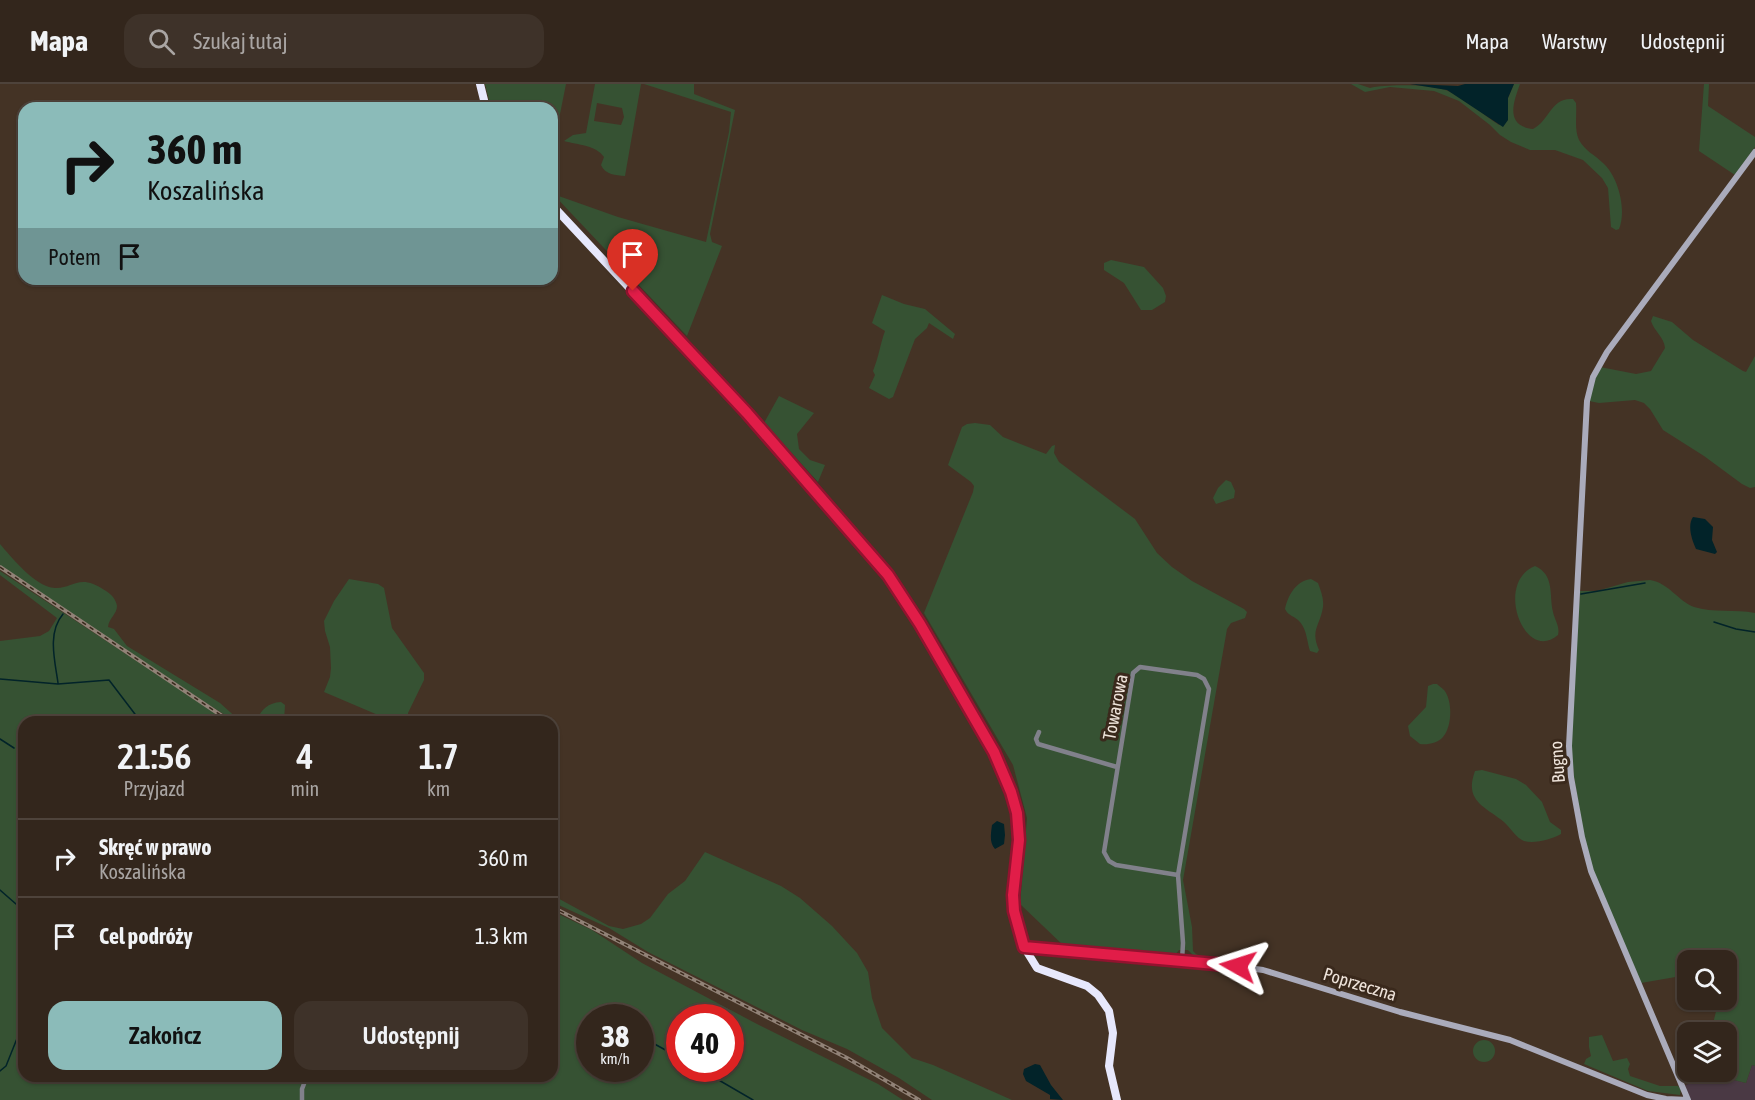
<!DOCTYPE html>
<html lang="pl">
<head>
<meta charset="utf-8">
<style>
	:root { --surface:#33261c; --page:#3e3229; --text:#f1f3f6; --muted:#a9a5a3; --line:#4e433b; --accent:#8bbbb9 }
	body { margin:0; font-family:"Asap Condensed",sans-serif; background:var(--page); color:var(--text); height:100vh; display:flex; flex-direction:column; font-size:22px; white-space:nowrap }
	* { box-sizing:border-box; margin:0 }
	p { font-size:20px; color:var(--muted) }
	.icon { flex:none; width:33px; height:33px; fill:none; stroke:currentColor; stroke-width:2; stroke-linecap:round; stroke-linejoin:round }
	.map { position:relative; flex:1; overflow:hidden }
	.side { position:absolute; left:18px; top:632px; width:540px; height:366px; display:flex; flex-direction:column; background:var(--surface); border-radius:18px; box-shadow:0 2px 4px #0004,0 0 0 2px var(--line) }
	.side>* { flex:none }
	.banner { position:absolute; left:18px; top:18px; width:540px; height:183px; border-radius:18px; box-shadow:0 2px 4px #0004,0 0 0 2px var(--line); background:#8bbbb9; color:#111; overflow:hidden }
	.fabs { position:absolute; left:1677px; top:866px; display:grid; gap:12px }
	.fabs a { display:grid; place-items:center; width:60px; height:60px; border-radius:12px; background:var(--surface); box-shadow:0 2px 4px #0004,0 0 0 2px var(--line); font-size:30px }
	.speed { position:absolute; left:576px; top:920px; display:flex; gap:12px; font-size:30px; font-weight:700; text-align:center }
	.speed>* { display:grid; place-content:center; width:78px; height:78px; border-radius:50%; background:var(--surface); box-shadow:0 2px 4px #0004,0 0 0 2px var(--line); line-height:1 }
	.speed small { font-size:15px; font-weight:400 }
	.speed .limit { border:9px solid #d22; background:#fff; color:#111 }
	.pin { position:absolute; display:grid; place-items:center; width:51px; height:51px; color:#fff; margin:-62px -26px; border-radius:50% 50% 50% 0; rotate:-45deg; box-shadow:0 0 6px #0007 }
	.pin .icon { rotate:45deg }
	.me { position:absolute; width:66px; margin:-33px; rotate:276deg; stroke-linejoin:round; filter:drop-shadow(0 0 4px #0008) }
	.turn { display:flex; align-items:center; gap:21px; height:126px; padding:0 30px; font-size:27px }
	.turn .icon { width:78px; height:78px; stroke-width:2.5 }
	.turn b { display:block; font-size:42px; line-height:51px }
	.then { display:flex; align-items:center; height:57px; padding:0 30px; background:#0003; gap:12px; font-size:22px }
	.eta { display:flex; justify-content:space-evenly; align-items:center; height:102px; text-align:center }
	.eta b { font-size:36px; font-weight:600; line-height:42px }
	.primary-button { display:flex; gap:12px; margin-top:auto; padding:12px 30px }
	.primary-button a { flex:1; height:69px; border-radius:18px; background:var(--accent); color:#111; font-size:24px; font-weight:600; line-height:69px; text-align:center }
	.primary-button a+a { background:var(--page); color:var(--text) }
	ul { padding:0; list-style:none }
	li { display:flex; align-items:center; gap:18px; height:78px; padding:0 30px; border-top:2px solid var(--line) }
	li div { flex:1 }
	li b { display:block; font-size:22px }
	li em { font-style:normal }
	header { display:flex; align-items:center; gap:36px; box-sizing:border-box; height:84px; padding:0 30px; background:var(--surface); border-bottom:2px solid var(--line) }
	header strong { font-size:28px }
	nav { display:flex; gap:33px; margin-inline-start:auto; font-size:21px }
	.search { width:420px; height:54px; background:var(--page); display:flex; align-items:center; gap:15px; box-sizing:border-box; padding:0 21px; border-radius:18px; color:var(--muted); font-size:22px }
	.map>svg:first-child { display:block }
	.commercial { fill:#4a3944 }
	.green { fill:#365233; fill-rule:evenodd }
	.water { fill:#022329 }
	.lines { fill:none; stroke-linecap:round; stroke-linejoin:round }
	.stream { stroke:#022329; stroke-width:1.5 }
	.street { stroke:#81818b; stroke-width:4.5 }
	.secondary { stroke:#aaabbb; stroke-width:6 }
	.highway { stroke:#e7e8fc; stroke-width:8 }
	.rail-casing { stroke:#918277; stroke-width:4 }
	.rail { stroke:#3a291c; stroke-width:1.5; stroke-dasharray:4.5; stroke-linecap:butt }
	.route-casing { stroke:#92132f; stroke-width:15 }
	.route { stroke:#e11d48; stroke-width:10 }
	.labels { text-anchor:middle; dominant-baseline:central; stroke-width:6; stroke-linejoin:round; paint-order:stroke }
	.street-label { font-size:18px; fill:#eee3da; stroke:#3a291c }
</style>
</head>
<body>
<header>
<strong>Mapa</strong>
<div class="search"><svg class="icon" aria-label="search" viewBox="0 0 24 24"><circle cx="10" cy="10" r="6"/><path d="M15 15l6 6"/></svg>Szukaj tutaj</div>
<nav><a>Mapa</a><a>Warstwy</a><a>Udostępnij</a></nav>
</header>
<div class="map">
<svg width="1755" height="1016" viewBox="0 0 1755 1016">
	<rect width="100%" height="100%" fill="#443325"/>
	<path class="commercial" d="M1752,981L1755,982V1016H1691L1685,1001L1696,998L1706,989L1746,999Z"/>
	<path class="green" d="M485,0H566L556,50L560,56L552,59V24H491Z
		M595,0H641L625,92C616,91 605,91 601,81L604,73C596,61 578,61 564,57L573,51L586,49ZM597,19L622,24L624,33L621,41L594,37Z
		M644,0H694V10L735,26L710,150L712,158L722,162L687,252L553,110L618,133L706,158L729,48L731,28Z
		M1351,0H1358L1370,4C1387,0 1431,0 1448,7C1467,15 1482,30 1499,41L1508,36V14L1514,0H1520C1513,19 1505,42 1533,45C1550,36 1551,13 1573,15L1576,19C1577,32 1574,45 1579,56C1585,67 1595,71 1603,79C1618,92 1627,126 1619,145L1616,146L1611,143L1608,104L1602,94L1583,76L1555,66H1530L1511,58L1500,51L1490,41L1459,17L1434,7L1390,3L1365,8Z
		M1704,0H1709L1708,22L1755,53V63L1735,91L1699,67Z
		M1111,176L1144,183L1163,204L1166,212L1165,218L1152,226H1141L1124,199L1104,186V179Z
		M882,211L904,220L925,225L955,250L953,255L929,239L927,244L915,255L893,313L889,315L869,304L875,291L873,287C879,272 880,261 885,247L872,239Z
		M1653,232L1672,238L1693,256L1743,287L1746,288L1755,272V403L1750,404L1742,400L1704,372L1663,346L1650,325L1644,319L1635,316L1599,319L1589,317L1592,301L1600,283L1636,290L1651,287L1665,264C1664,253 1654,247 1651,237Z
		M779,312L814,329L797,350L799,365L810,376L825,381L818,398L764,339Z
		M975,339L990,341L1003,353L1046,370L1052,362L1055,361L1054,369L1059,378L1135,435L1157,469L1172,483L1192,497L1244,525L1247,528L1245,534L1231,539L1227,545L1183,796L1192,843L1193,867L1196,870L1202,873L1194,872L1188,866H1179L1175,871L1064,862L1020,820L1027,734L1013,681L924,529L973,408L974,402L971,398L948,381L962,343L967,340Z
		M1226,396L1231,398L1235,407L1234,414L1216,420L1213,414L1218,404Z
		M0,460C11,473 32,498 49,503C72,509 76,486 106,507C111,510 116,515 117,522C117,530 109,534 108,543L114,545L127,562L220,619L240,637H235L209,621L0,482Z
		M1535,482C1555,491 1549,511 1553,528C1555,537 1560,542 1558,551C1524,580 1494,498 1535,482Z
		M0,487L228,637L24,638V992H552V827L592,846L642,879L757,940L878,1000L903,1016H0V557L40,552L49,547L57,534L0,491ZM590,933H640V984H590ZM680,933H730V984H680Z
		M349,495L378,500L384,504L392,544L424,589V596L408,629V633L414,637H397L391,635L389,637H380L378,631L324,608L330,593L331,584L330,563L325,547L324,537L334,517Z
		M1311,495L1318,499C1321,507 1324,515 1323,523C1320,542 1310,546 1319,566L1317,569L1310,567C1307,558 1307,546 1300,538C1295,532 1288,532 1285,525C1288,511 1296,497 1311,495Z
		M1650,496C1669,499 1678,517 1694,523C1713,529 1735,525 1755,529V982L1752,981L1746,999L1706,989V987H1726V948H1711L1719,915H1726V876H1688L1687,891L1641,899L1593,787L1584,752L1574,693L1571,662L1573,618L1580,507H1597L1628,498Z
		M1433,600H1437C1439,602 1442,604 1444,606C1453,617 1452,643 1443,653C1438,659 1428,661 1420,660L1410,652L1408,642L1426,623L1428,602Z
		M281,618L285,621L284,637H257C261,625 268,619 281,618Z
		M1482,686L1516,695L1526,701L1542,718L1550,738L1561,746V750C1552,755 1535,760 1524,757C1516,754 1510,743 1504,738C1484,722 1464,717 1475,687Z
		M705,768L781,802L800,814L832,842L857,869L868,888L872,914L882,944L912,974L933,981L1012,1016H932L899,994L847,965L802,946L648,868L609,844L552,818V811L609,842L623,845L641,840L650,834L668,810L685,797Z
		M1602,951L1613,977L1627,974L1630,980L1628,985L1630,992L1660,1002H1678L1681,1005L1680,1011L1648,1007L1584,980L1586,975L1591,972L1589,963V953Z
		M1473 967a11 11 0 1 1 22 0a11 11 0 1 1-22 0Z"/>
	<path class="water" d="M1410,0L1458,2L1465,0H1514L1508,14V36L1503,43L1447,6Z
		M1693,433L1705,435L1713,443L1712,456L1717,468L1715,470L1696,465C1692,456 1687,442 1693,433Z
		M997,737L1004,740L1005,751L1004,760L995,765C989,759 991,749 992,741Z
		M1035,980L1040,981L1051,1001L1063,1016L1050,1015V1011L1026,997L1023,990L1024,985Z"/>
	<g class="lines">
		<path class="stream" d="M1581,510L1645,499
			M1714,538L1736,545L1755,548
			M0,595L58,600L109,596L141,638
			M58,599C55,577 47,549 63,530
			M0,655L14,664
			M0,806L24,827
			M599,929L606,933
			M640,952L680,974
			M698,984L753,1016
			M0,987L6,982L24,937"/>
		<path class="street" d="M381,638L382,635
			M1039,648L1036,655L1038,660L1117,683
			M1178,791L1116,781L1109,777L1104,768L1133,589L1140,583L1197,591L1204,595L1209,605L1178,791L1183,859L1182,877
			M302,1016V1005L307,992"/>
		<path class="secondary" d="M1024,863L1211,879L1263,886L1400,928L1510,956L1647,1011L1666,1015L1688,1016
			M1688,1016L1591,787L1582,753L1571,693L1569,662L1587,317L1593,293L1607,268L1755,68"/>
		<path class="highway" d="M480,0L486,24
			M552,121L746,329L902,510L994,668L1011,708L1017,729L1019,756L1013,815L1016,838L1024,863L1037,884L1087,902L1098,911L1109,927L1113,949L1109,982L1117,1016"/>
		<defs>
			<path id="rail" d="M0,483L231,638
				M552,823L847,974L919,1016"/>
		</defs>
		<use href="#rail" class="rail-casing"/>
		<use href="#rail" class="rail"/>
	</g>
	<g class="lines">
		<defs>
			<path id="route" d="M633,207L747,329L888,491L920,540L994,668L1011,708L1017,729L1019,756L1013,811L1014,827L1024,863L1238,882"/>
		</defs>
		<use href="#route" class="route-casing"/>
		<use href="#route" class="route"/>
	</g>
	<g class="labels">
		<g class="street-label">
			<text transform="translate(1115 623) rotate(-79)">Towarowa</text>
			<text transform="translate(1557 678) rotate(-94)">Bugno</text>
			<text transform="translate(1360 900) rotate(17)">Poprzeczna</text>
		</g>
	</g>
</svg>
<div class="fabs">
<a><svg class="icon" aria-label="search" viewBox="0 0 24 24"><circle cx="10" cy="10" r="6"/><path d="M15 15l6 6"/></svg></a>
<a><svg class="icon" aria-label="layers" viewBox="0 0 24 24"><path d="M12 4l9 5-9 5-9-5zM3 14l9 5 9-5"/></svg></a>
</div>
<div class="speed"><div>38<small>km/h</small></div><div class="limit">40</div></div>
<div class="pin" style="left:633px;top:207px;background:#d93025"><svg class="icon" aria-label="arrive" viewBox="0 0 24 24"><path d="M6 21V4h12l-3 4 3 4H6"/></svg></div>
<svg class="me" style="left:1238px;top:882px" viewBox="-20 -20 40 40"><path d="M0-17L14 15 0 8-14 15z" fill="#e11d48" stroke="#fff" stroke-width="4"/></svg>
<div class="banner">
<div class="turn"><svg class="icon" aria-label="right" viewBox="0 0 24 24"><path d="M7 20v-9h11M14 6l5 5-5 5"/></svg><div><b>360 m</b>Koszalińska</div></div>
<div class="then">Potem<svg class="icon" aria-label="arrive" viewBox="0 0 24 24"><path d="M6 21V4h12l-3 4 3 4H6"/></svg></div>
</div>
<section class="side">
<div class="eta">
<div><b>21:56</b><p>Przyjazd</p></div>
<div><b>4</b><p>min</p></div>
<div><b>1.7</b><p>km</p></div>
</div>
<ul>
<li><svg class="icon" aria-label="right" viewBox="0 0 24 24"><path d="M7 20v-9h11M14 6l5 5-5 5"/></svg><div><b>Skręć w prawo</b><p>Koszalińska</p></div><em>360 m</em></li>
<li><svg class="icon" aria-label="arrive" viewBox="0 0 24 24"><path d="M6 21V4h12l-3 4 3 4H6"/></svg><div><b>Cel podróży</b></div><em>1.3 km</em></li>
</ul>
<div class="primary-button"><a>Zakończ</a><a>Udostępnij</a></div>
</section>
</div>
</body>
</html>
